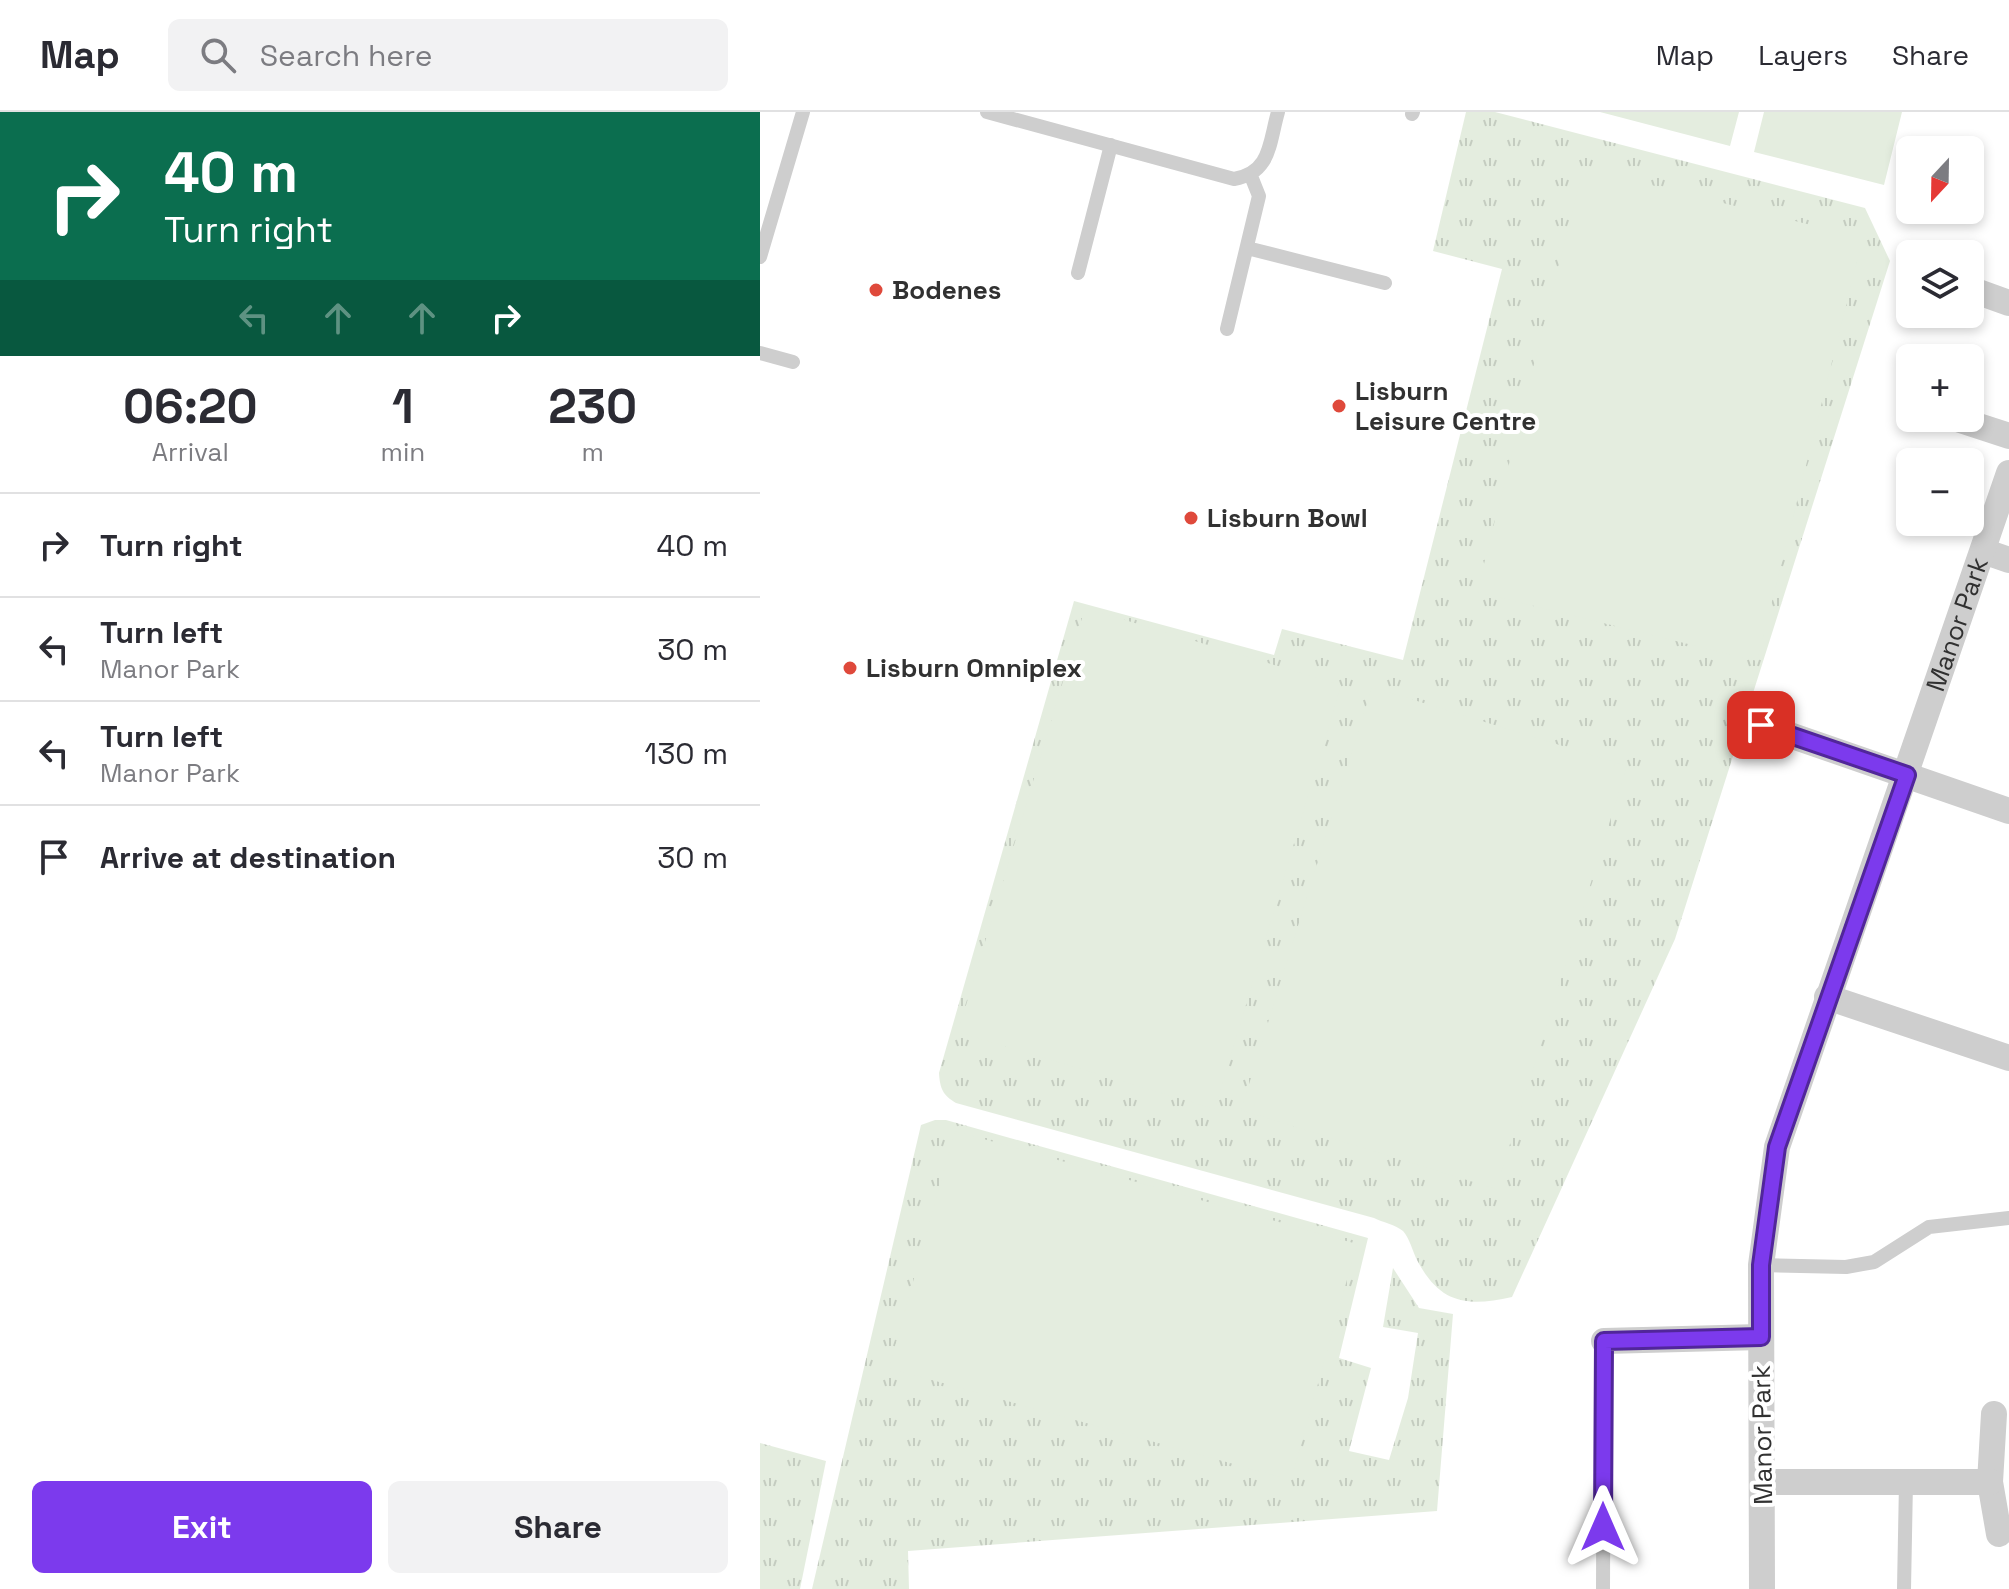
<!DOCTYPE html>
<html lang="en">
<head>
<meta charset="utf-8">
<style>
	:root { --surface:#fff; --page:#f2f2f3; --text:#2b2b33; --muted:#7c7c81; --line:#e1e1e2; --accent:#7c3aed }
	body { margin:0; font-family:"Space Grotesk",sans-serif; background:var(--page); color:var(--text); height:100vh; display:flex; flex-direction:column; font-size:30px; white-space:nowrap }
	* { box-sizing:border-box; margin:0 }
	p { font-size:26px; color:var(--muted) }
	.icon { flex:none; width:44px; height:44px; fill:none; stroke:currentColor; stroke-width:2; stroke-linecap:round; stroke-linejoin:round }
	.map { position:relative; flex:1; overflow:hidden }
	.sheet { display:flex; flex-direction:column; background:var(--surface); width:760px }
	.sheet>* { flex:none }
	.banner { background:#0b6e4f; color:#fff; overflow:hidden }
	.needle { width:52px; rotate:202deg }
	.buttons { position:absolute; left:1136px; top:24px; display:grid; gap:16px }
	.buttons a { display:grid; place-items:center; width:88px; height:88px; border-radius:12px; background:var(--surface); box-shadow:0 4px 12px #0003; font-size:40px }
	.pin { position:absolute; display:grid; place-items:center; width:68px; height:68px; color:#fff; margin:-34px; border-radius:16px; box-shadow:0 4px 12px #0006 }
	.me { position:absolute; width:88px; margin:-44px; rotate:0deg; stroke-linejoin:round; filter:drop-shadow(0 0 6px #0008) }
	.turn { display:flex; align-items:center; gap:28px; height:168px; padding:0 32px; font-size:36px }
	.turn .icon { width:104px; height:104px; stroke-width:2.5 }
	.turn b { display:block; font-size:56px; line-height:68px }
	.lanes { display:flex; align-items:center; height:76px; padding:0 32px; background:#0003; justify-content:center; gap:40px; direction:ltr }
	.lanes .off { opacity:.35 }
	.eta { display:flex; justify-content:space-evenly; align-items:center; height:136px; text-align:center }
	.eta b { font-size:48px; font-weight:800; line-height:56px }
	.action { display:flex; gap:16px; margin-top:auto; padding:16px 32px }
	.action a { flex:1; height:92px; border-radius:12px; background:var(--accent); color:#fff; font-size:32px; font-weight:800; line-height:92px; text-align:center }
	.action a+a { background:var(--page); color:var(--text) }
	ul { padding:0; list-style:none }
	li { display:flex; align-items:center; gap:24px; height:104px; padding:0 32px; border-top:2px solid var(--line) }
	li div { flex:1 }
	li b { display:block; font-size:30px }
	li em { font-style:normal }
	header { display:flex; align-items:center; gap:48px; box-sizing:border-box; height:112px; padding:0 40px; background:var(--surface); border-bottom:2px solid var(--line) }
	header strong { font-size:38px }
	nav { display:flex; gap:44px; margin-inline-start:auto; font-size:28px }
	.search { width:560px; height:72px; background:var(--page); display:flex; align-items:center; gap:20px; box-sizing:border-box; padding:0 28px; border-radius:12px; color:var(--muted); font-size:30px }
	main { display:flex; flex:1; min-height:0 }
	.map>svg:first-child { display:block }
	.grass { fill:url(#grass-tufts) }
	.pitch { fill:#e4eddf }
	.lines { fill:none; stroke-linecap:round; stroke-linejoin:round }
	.lane { stroke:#cecece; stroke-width:14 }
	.street { stroke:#cecece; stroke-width:26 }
	.route-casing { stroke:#51269a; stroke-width:20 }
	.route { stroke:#7c3aed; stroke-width:14 }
	.poi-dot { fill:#df493b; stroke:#fff; stroke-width:3 }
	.labels { text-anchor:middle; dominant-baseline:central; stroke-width:8; stroke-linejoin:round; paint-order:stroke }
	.poi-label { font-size:26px; font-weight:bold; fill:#313131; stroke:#fff; text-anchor:start }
	.street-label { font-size:26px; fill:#313131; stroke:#fff }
</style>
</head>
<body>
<header>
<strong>Map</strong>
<div class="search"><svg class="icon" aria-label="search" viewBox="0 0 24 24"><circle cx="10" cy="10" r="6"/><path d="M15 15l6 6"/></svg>Search here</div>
<nav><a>Map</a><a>Layers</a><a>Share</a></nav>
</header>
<main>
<section class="sheet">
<div class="banner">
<div class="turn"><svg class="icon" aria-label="right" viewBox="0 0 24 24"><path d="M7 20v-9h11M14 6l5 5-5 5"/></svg><div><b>40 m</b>Turn right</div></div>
<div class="lanes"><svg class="icon off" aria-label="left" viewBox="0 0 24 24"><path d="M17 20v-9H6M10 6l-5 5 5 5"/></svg><svg class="icon off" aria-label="ahead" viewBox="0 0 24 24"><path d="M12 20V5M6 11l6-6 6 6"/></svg><svg class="icon off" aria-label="ahead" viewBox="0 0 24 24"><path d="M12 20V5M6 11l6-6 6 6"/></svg><svg class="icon" aria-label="right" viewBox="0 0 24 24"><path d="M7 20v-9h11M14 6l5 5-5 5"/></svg></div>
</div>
<div class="eta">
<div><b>06:20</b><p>Arrival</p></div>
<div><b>1</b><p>min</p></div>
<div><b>230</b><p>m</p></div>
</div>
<ul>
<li><svg class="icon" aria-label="right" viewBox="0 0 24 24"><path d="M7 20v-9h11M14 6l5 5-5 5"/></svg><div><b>Turn right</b></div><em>40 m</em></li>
<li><svg class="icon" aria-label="left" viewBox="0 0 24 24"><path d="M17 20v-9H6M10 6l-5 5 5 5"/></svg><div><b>Turn left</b><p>Manor Park</p></div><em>30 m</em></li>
<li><svg class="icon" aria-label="left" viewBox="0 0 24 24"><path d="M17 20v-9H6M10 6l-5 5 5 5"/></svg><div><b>Turn left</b><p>Manor Park</p></div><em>130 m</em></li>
<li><svg class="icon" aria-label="arrive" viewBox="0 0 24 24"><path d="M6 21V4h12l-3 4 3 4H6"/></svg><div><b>Arrive at destination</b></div><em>30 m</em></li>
</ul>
<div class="action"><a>Exit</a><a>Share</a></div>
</section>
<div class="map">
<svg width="1249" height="1477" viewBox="0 0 1249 1477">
	<defs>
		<pattern id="grass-tufts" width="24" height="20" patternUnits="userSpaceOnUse" patternTransform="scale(2)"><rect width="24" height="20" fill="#e4eddf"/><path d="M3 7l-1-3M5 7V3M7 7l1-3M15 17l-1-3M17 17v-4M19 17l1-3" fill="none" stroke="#c4ccc0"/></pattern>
	</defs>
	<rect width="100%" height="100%" fill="#fff"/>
	<path class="grass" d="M706,0H735L1105,96L1130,149L915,827L752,1185C707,1195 680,1192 657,1148C653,1140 649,1125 643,1119C636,1113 622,1110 614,1106L196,991C183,983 180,977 179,961L314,489L514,543L522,517L643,548L742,157L673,139Z
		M175,1008H186L608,1126L579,1246L611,1256L589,1339L629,1348L648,1286L658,1221L623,1215L633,1156L659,1196L693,1202L677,1399L148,1439L149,1477H52L161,1013Z
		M0,1331L66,1349L40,1477H0Z"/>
	<path class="pitch" d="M840,0H979L970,34Z
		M1004,0H1142L1124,73L994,40Z
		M823,56L1103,126L997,549L717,480Z
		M325,496L581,573L455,997L198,920Z
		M612,575L867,654L736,1077L481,998Z
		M195,1019L597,1132L531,1368L129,1256Z"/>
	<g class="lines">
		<path class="lane" d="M227,0L474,67C511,61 509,31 518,0
			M652,2L653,0
			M487,136L625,171
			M0,145L43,0
			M318,161L351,33
			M467,217L499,84L491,64
			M0,241L33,250
			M1001,1153L1086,1155L1114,1150L1169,1115L1249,1106
			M843,1477L844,1229
			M1144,1477L1146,1370"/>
		<g class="street">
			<path d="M1210,177L1249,191"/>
			<path d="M1194,306L1249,324"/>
			<path d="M1223,439L1249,448"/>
			<path d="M1001,613L1249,699"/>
			<path d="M1067,885L1249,946"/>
			<path d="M844,1229L1001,1225"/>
			<path d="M1234,1302L1230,1370L1239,1422"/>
			<path d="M1004,1370H1230"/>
			<path id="s1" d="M1002,1477L1001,1153L1017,1035L1249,361"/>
		</g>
	</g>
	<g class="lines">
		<defs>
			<path id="route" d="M843,1415L844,1229L1001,1225V1153L1017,1035L1147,663L1001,613"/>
		</defs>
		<use href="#route" class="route-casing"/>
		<use href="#route" class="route"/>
	</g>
	<g class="poi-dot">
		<circle cx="116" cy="178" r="8"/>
		<circle cx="579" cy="294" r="8"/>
		<circle cx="431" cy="406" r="8"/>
		<circle cx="90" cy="556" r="8"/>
	</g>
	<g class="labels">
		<g class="poi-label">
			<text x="132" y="178">Bodenes</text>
			<text x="595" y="279">Lisburn<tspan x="595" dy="30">Leisure Centre</tspan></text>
			<text x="447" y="406">Lisburn Bowl</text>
			<text x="106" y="556">Lisburn Omniplex</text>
		</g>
		<g class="street-label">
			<text stroke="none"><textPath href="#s1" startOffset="996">Manor Park</textPath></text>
			<text transform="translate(1002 1323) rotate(-91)">Manor Park</text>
		</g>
	</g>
</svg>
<div class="buttons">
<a><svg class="needle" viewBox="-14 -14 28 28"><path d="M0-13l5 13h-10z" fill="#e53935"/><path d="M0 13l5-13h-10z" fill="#7c7c81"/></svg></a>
<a><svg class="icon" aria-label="layers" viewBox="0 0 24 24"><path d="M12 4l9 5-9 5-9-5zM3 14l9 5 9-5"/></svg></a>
<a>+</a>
<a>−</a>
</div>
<div class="pin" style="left:1001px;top:613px;background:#d93025"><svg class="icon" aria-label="arrive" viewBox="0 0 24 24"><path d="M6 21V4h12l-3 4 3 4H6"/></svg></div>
<svg class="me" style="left:843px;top:1415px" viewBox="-20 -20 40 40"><path d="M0-17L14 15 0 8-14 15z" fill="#7c3aed" stroke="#fff" stroke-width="4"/></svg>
</div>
</main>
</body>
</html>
